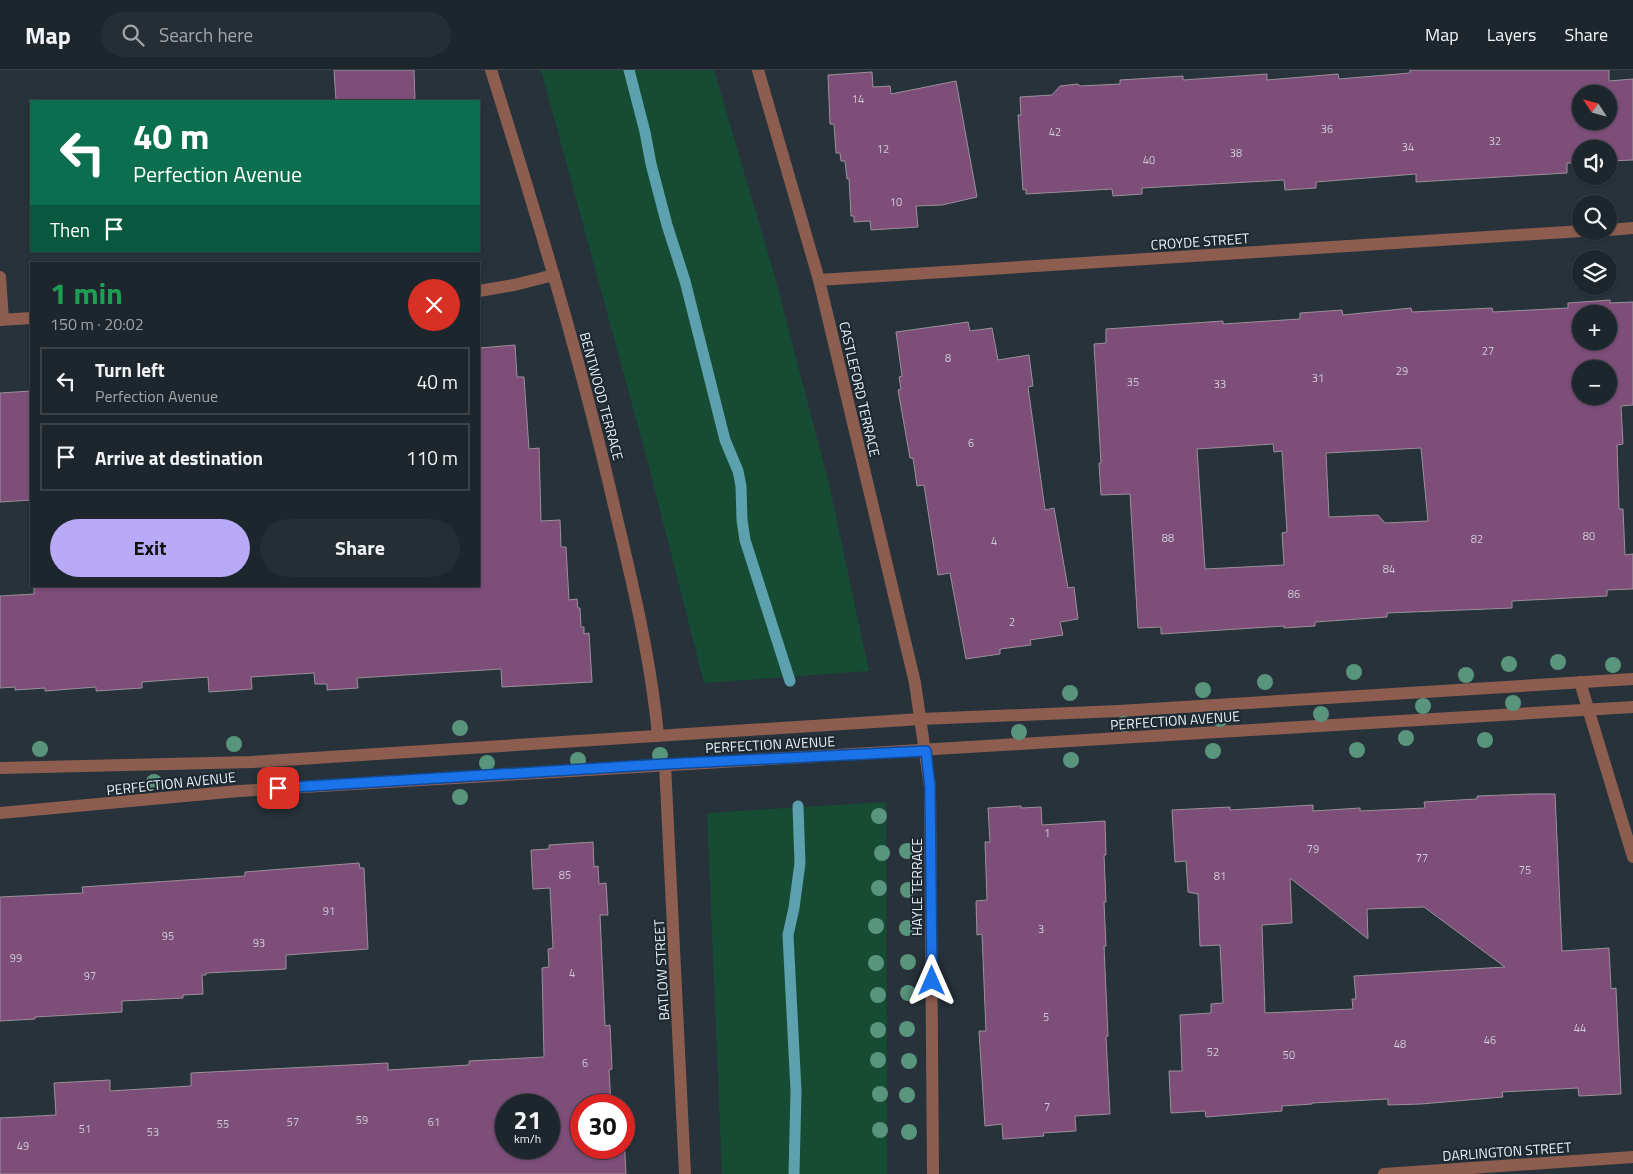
<!DOCTYPE html>
<html lang="en">
<head>
<meta charset="utf-8">
<style>
	:root { --surface:#1d262c; --page:#252e34; --text:#f1f3f6; --muted:#a0a5a9; --line:#3b4348; --accent:#b9aaf7 }
	body { margin:0; font-family:"Titillium Web",sans-serif; background:var(--page); color:var(--text); height:100vh; display:flex; flex-direction:column; font-size:19px; white-space:nowrap }
	* { box-sizing:border-box; margin:0 }
	p { font-size:16px; color:var(--muted) }
	.icon { flex:none; width:28px; height:28px; fill:none; stroke:currentColor; stroke-width:2; stroke-linecap:round; stroke-linejoin:round }
	.map { position:relative; flex:1; overflow:hidden }
	.details { position:absolute; left:30px; top:192px; width:450px; height:325px; display:flex; flex-direction:column; background:var(--surface); border-radius:0px; box-shadow:0 1px 4px #0004,0 0 0 1px var(--line) }
	.details>* { flex:none }
	.banner { position:absolute; left:30px; top:30px; width:450px; height:152px; border-radius:0px; box-shadow:0 1px 4px #0004,0 0 0 1px var(--line); background:#0b6e4f; color:#fff; overflow:hidden }
	.needle { width:32px; rotate:306deg }
	.tools { position:absolute; left:1572px; top:15px; display:grid; gap:10px }
	.tools a { display:grid; place-items:center; width:45px; height:45px; border-radius:50%; background:var(--surface); box-shadow:0 1px 4px #0004,0 0 0 1px var(--line); font-size:25px }
	.speed { position:absolute; left:495px; top:1024px; display:flex; gap:10px; font-size:25px; font-weight:700; text-align:center }
	.speed>* { display:grid; place-content:center; width:65px; height:65px; border-radius:50%; background:var(--surface); box-shadow:0 1px 4px #0004,0 0 0 1px var(--line); line-height:1 }
	.speed small { font-size:12px; font-weight:400 }
	.speed .limit { border:8px solid #d22; background:#fff; color:#111 }
	.pin { position:absolute; display:grid; place-items:center; width:42px; height:42px; color:#fff; margin:-21px; border-radius:10px; box-shadow:0 2px 8px #0006 }
	.me { position:absolute; width:55px; margin:-28px; rotate:0deg; stroke-linejoin:round; filter:drop-shadow(0 0 4px #0008) }
	.turn { display:flex; align-items:center; gap:18px; height:105px; padding:0 20px; font-size:22px }
	.turn .icon { width:65px; height:65px; stroke-width:2.5 }
	.turn b { display:block; font-size:35px; line-height:42px }
	.then { display:flex; align-items:center; height:48px; padding:0 20px; background:#0003; gap:10px; font-size:19px }
	.round { display:grid; place-items:center; flex:none; width:52px; height:52px; border-radius:26px; background:var(--page) }
	.summary { display:flex; align-items:center; justify-content:space-between; height:85px; padding:0 20px }
	h1 { font-size:30px; font-weight:700; line-height:38px; color:#1e9e55 }
	.action { display:flex; gap:10px; margin-top:auto; padding:10px 20px }
	.action a { flex:1; height:58px; border-radius:30px; background:var(--accent); color:#111; font-size:20px; font-weight:700; line-height:58px; text-align:center }
	.action a+a { background:var(--page); color:var(--text) }
	ul { padding:0; list-style:none }
	li { display:flex; align-items:center; gap:15px; height:68px; margin:0 10px 8px; padding:0 10px; border:2px solid var(--line); border-radius:0px }
	li div { flex:1 }
	li b { display:block; font-size:19px }
	li em { font-style:normal }
	header { display:flex; align-items:center; gap:30px; box-sizing:border-box; height:70px; padding:0 25px; background:var(--surface); border-bottom:1px solid var(--line) }
	header strong { font-size:24px }
	nav { display:flex; gap:28px; margin-inline-start:auto; font-size:18px }
	.search { width:350px; height:45px; background:var(--page); display:flex; align-items:center; gap:12px; box-sizing:border-box; padding:0 18px; border-radius:28px; color:var(--muted); font-size:19px }
	.map>svg:first-child { display:block }
	.green { fill:#174c34 }
	.lines { fill:none; stroke-linecap:round; stroke-linejoin:round }
	.stream { stroke:#5da0ae; stroke-width:11 }
	.building { fill:#7c4e78; stroke:#9c909b; fill-rule:evenodd }
	.minor { stroke:#8d5e50; stroke-width:12 }
	.tertiary { stroke:#8d5e50; stroke-width:12 }
	.tree { fill:#59947d }
	.route-casing { stroke:#114b97; stroke-width:12 }
	.route { stroke:#1a73e8; stroke-width:9 }
	.labels { text-anchor:middle; dominant-baseline:central; stroke-width:4; stroke-linejoin:round; paint-order:stroke }
	.number-label { font-size:11px; fill:#cfc9d7 }
	.street-label { font-size:14px; fill:#ebf2f7; stroke:#1d2830 }
</style>
</head>
<body>
<header>
<strong>Map</strong>
<div class="search"><svg class="icon" aria-label="search" viewBox="0 0 24 24"><circle cx="10" cy="10" r="6"/><path d="M15 15l6 6"/></svg>Search here</div>
<nav><a>Map</a><a>Layers</a><a>Share</a></nav>
</header>
<div class="map">
<svg width="1633" height="1104" viewBox="0 0 1633 1104">
	<rect width="100%" height="100%" fill="#27323a"/>
	<path class="green" d="M541,0H714L774,204L829,414L869,601L704,613L648,393Z
		M886,732L887,1104H722L707,743Z"/>
	<g class="lines">
		<path class="stream" d="M629,0L645,62L651,94L667,155L685,211L725,370L738,401L741,416L742,450L745,470L790,611
			M794,1104L796,1021L788,865L794,838L800,793L798,736"/>
	</g>
	<path class="building" d="M334,0H414L415,31H336Z
		M1410,0H1609V11L1633,9V90L1609,91V79H1581V93H1567V103L1416,112V104L1316,112V118L1285,120L1284,110L1142,118V124L1113,126L1112,119L1026,124V119L1023,120L1018,45H1021L1020,27L1052,25L1060,16L1078,14L1080,16L1120,14V10L1183,6V10L1267,4V10L1338,4L1339,9L1410,3ZM1581,24H1609V51H1581Z
		M872,2L873,17L890,16L891,24L956,11L977,127L942,135L916,136L918,157L871,160L870,151L854,152V146H851L849,109H847L845,91H841L840,83H836L834,54H830L828,5Z
		M1610,230V233L1633,232V335L1621,336L1623,374L1617,375L1619,439H1623L1625,485L1633,484V519L1607,520V526L1512,531V538L1387,543V547L1315,552V556L1284,558V556L1161,564V557L1138,558L1130,424L1101,425L1099,393H1101L1094,274L1106,273V259L1223,251V254L1300,249V243L1342,240L1343,245L1411,238L1412,242L1492,238L1493,242L1568,238V233ZM1581,244H1609V271H1581ZM1581,299H1609V326H1581ZM1273,374L1274,382L1282,381L1287,462L1282,463L1284,495L1205,499L1197,379ZM1421,378L1428,451L1385,453L1378,445L1329,447L1326,383Z
		M968,252L970,261L992,258L998,290L1029,285L1033,316L1028,317L1045,440L1054,438L1068,518L1074,517L1078,549L1060,552L1063,565L1030,570L1031,575L1000,579V584L966,589L950,503L938,505L924,415L917,416L913,388H910L898,320L901,319L899,307L902,306L896,262Z
		M515,275L517,307H524L529,379L539,378L541,451L560,450L561,477H566L569,530L577,529L578,538H580L581,557H584V564L589,563L592,612L502,617L501,599L357,608L358,618L327,620V614H315L314,603L251,607L252,619L209,622L208,607L142,612V618L96,621V617L45,621V618L15,620V617L0,618V526L34,524V516H479V278Z
		M31,321V430L0,432V323Z
		M1530,724H1555L1562,881L1609,878L1611,919L1616,918L1621,1024L1579,1026L1578,1018L1502,1022L1503,1027L1421,1034L1388,1035V1029L1312,1033V1034L1282,1036V1041L1206,1047L1205,1041L1171,1043L1169,1001H1182L1180,945L1211,943V934L1223,933L1220,875L1200,876L1198,824L1188,822L1186,791L1175,792L1172,740L1230,737V740L1313,735V741L1360,738V741L1425,738L1424,732L1477,729V726ZM1290,808L1368,869L1367,839L1424,837L1505,897L1354,906L1356,929H1352L1353,939L1265,943L1262,855L1292,853Z
		M1021,736V738L1041,737L1042,755L1105,751L1106,785H1104L1106,832H1104L1106,876H1104L1108,966L1106,967L1108,1006L1110,1044L1075,1046L1076,1061L1043,1063L1044,1066L1003,1069L1002,1054L985,1056L979,961H986L982,864L977,865L976,831L987,830L985,772H990L988,738Z
		M593,772L594,797L598,796L599,814L606,813L608,845H600L605,956L610,955L612,999L609,1000L611,1035H581V1078H624V1066L626,1104H0V1048L56,1045L54,1013L110,1010V1021L191,1016V1003L388,993V1000L469,995V991L544,987L542,898L549,897L548,879L553,878L550,818L533,819L531,780L549,779V775ZM506,1035H549V1078H506Z
		M359,793L360,798H364L368,879L286,885V899L206,903V905H202L203,924L183,925V928L122,931V942L35,947V949L0,951V827L83,823L82,817L245,806V802Z"/>
	<g class="lines">
		<path class="minor" d="M491,0C537,146 581,291 615,440C633,515 651,590 658,666
			M758,0L819,210L915,613L930,717L933,1104
			M1609,160L1633,158
			M0,207L3,250
			M819,210L1582,161
			M479,221L514,215L554,205
			M0,250L31,248
			M1580,612L1633,787
			M665,694L685,1104
			M1384,1104L1633,1087"/>
		<path class="tertiary" d="M0,698L252,692L921,649L1119,641L1633,609
			M0,743L239,721L1633,637"/>
	</g>
	<g class="tree">
		<circle cx="1558" cy="592" r="8"/>
		<circle cx="1509" cy="594" r="8"/>
		<circle cx="1613" cy="595" r="8"/>
		<circle cx="1354" cy="602" r="8"/>
		<circle cx="1466" cy="605" r="8"/>
		<circle cx="1265" cy="612" r="8"/>
		<circle cx="1203" cy="620" r="8"/>
		<circle cx="1070" cy="623" r="8"/>
		<circle cx="1513" cy="633" r="8"/>
		<circle cx="1423" cy="636" r="8"/>
		<circle cx="1321" cy="644" r="8"/>
		<circle cx="1220" cy="649" r="8"/>
		<circle cx="1124" cy="654" r="8"/>
		<circle cx="460" cy="658" r="8"/>
		<circle cx="1019" cy="662" r="8"/>
		<circle cx="1406" cy="668" r="8"/>
		<circle cx="1485" cy="670" r="8"/>
		<circle cx="234" cy="674" r="8"/>
		<circle cx="40" cy="679" r="8"/>
		<circle cx="1357" cy="680" r="8"/>
		<circle cx="1213" cy="681" r="8"/>
		<circle cx="660" cy="685" r="8"/>
		<circle cx="578" cy="690" r="8"/>
		<circle cx="1071" cy="690" r="8"/>
		<circle cx="487" cy="693" r="8"/>
		<circle cx="154" cy="712" r="8"/>
		<circle cx="460" cy="727" r="8"/>
		<circle cx="879" cy="746" r="8"/>
		<circle cx="907" cy="781" r="8"/>
		<circle cx="882" cy="783" r="8"/>
		<circle cx="879" cy="818" r="8"/>
		<circle cx="908" cy="820" r="8"/>
		<circle cx="876" cy="856" r="8"/>
		<circle cx="907" cy="858" r="8"/>
		<circle cx="908" cy="892" r="8"/>
		<circle cx="876" cy="893" r="8"/>
		<circle cx="908" cy="923" r="8"/>
		<circle cx="878" cy="925" r="8"/>
		<circle cx="907" cy="959" r="8"/>
		<circle cx="878" cy="960" r="8"/>
		<circle cx="878" cy="990" r="8"/>
		<circle cx="909" cy="991" r="8"/>
		<circle cx="880" cy="1024" r="8"/>
		<circle cx="907" cy="1025" r="8"/>
		<circle cx="880" cy="1060" r="8"/>
		<circle cx="909" cy="1062" r="8"/>
	</g>
	<g class="lines">
		<defs>
			<path id="route" d="M278,718L665,694L926,681L930,717L932,911"/>
		</defs>
		<use href="#route" class="route-casing"/>
		<use href="#route" class="route"/>
	</g>
	<g class="labels">
		<g class="number-label">
			<text x="858" y="29">14</text>
			<text x="1327" y="59">36</text>
			<text x="1055" y="62">42</text>
			<text x="1495" y="71">32</text>
			<text x="1408" y="77">34</text>
			<text x="883" y="79">12</text>
			<text x="1236" y="83">38</text>
			<text x="1149" y="90">40</text>
			<text x="896" y="132">10</text>
			<text x="1488" y="281">27</text>
			<text x="948" y="288">8</text>
			<text x="1402" y="301">29</text>
			<text x="1318" y="308">31</text>
			<text x="1133" y="312">35</text>
			<text x="1220" y="314">33</text>
			<text x="971" y="373">6</text>
			<text x="1589" y="466">80</text>
			<text x="1168" y="468">88</text>
			<text x="1477" y="469">82</text>
			<text x="994" y="471">4</text>
			<text x="1389" y="499">84</text>
			<text x="1294" y="524">86</text>
			<text x="1012" y="552">2</text>
			<text x="1047" y="763">1</text>
			<text x="1313" y="779">79</text>
			<text x="1422" y="788">77</text>
			<text x="1525" y="800">75</text>
			<text x="565" y="805">85</text>
			<text x="1220" y="806">81</text>
			<text x="329" y="841">91</text>
			<text x="1041" y="859">3</text>
			<text x="168" y="866">95</text>
			<text x="259" y="873">93</text>
			<text x="16" y="888">99</text>
			<text x="572" y="903">4</text>
			<text x="90" y="906">97</text>
			<text x="1046" y="947">5</text>
			<text x="1580" y="958">44</text>
			<text x="1490" y="970">46</text>
			<text x="1400" y="974">48</text>
			<text x="1213" y="982">52</text>
			<text x="1289" y="985">50</text>
			<text x="585" y="993">6</text>
			<text x="1047" y="1037">7</text>
			<text x="362" y="1050">59</text>
			<text x="293" y="1052">57</text>
			<text x="434" y="1052">61</text>
			<text x="223" y="1054">55</text>
			<text x="85" y="1059">51</text>
			<text x="153" y="1062">53</text>
			<text x="23" y="1076">49</text>
		</g>
		<g class="street-label">
			<text transform="translate(1200 171) rotate(-4)">CROYDE STREET</text>
			<text transform="translate(860 319) rotate(77)">CASTLEFORD TERRACE</text>
			<text transform="translate(602 326) rotate(75)">BENTWOOD TERRACE</text>
			<text transform="translate(1175 650) rotate(-4)">PERFECTION AVENUE</text>
			<text transform="translate(770 674) rotate(-3)">PERFECTION AVENUE</text>
			<text transform="translate(171 713) rotate(-6)">PERFECTION AVENUE</text>
			<text transform="translate(916 817) rotate(-90)">HAYLE TERRACE</text>
			<text transform="translate(661 900) rotate(-93)">BATLOW STREET</text>
			<text transform="translate(1507 1081) rotate(-4)">DARLINGTON STREET</text>
		</g>
	</g>
</svg>
<div class="tools">
<a><svg class="needle" viewBox="-14 -14 28 28"><path d="M0-13l5 13h-10z" fill="#e53935"/><path d="M0 13l5-13h-10z" fill="#a0a5a9"/></svg></a>
<a><svg class="icon" aria-label="sound" viewBox="0 0 24 24"><path d="M4 9h4l5-4v14l-5-4H4zM17 9q2 3 0 6"/></svg></a>
<a><svg class="icon" aria-label="search" viewBox="0 0 24 24"><circle cx="10" cy="10" r="6"/><path d="M15 15l6 6"/></svg></a>
<a><svg class="icon" aria-label="layers" viewBox="0 0 24 24"><path d="M12 4l9 5-9 5-9-5zM3 14l9 5 9-5"/></svg></a>
<a>+</a>
<a>−</a>
</div>
<div class="speed"><div>21<small>km/h</small></div><div class="limit">30</div></div>
<div class="pin" style="left:278px;top:718px;background:#d93025"><svg class="icon" aria-label="arrive" viewBox="0 0 24 24"><path d="M6 21V4h12l-3 4 3 4H6"/></svg></div>
<svg class="me" style="left:932px;top:911px" viewBox="-20 -20 40 40"><path d="M0-17L14 15 0 8-14 15z" fill="#1a73e8" stroke="#fff" stroke-width="4"/></svg>
<div class="banner">
<div class="turn"><svg class="icon" aria-label="left" viewBox="0 0 24 24"><path d="M17 20v-9H6M10 6l-5 5 5 5"/></svg><div><b>40 m</b>Perfection Avenue</div></div>
<div class="then">Then<svg class="icon" aria-label="arrive" viewBox="0 0 24 24"><path d="M6 21V4h12l-3 4 3 4H6"/></svg></div>
</div>
<section class="details">
<div class="summary"><div><h1>1 min</h1><p>150 m · 20:02</p></div><a class="round" style="background:#d93025;color:#fff"><svg class="icon" aria-label="close" viewBox="0 0 24 24"><path d="M6 6l12 12M18 6L6 18"/></svg></a></div>
<ul>
<li><svg class="icon" aria-label="left" viewBox="0 0 24 24"><path d="M17 20v-9H6M10 6l-5 5 5 5"/></svg><div><b>Turn left</b><p>Perfection Avenue</p></div><em>40 m</em></li>
<li><svg class="icon" aria-label="arrive" viewBox="0 0 24 24"><path d="M6 21V4h12l-3 4 3 4H6"/></svg><div><b>Arrive at destination</b></div><em>110 m</em></li>
</ul>
<div class="action"><a>Exit</a><a>Share</a></div>
</section>
</div>
</body>
</html>
